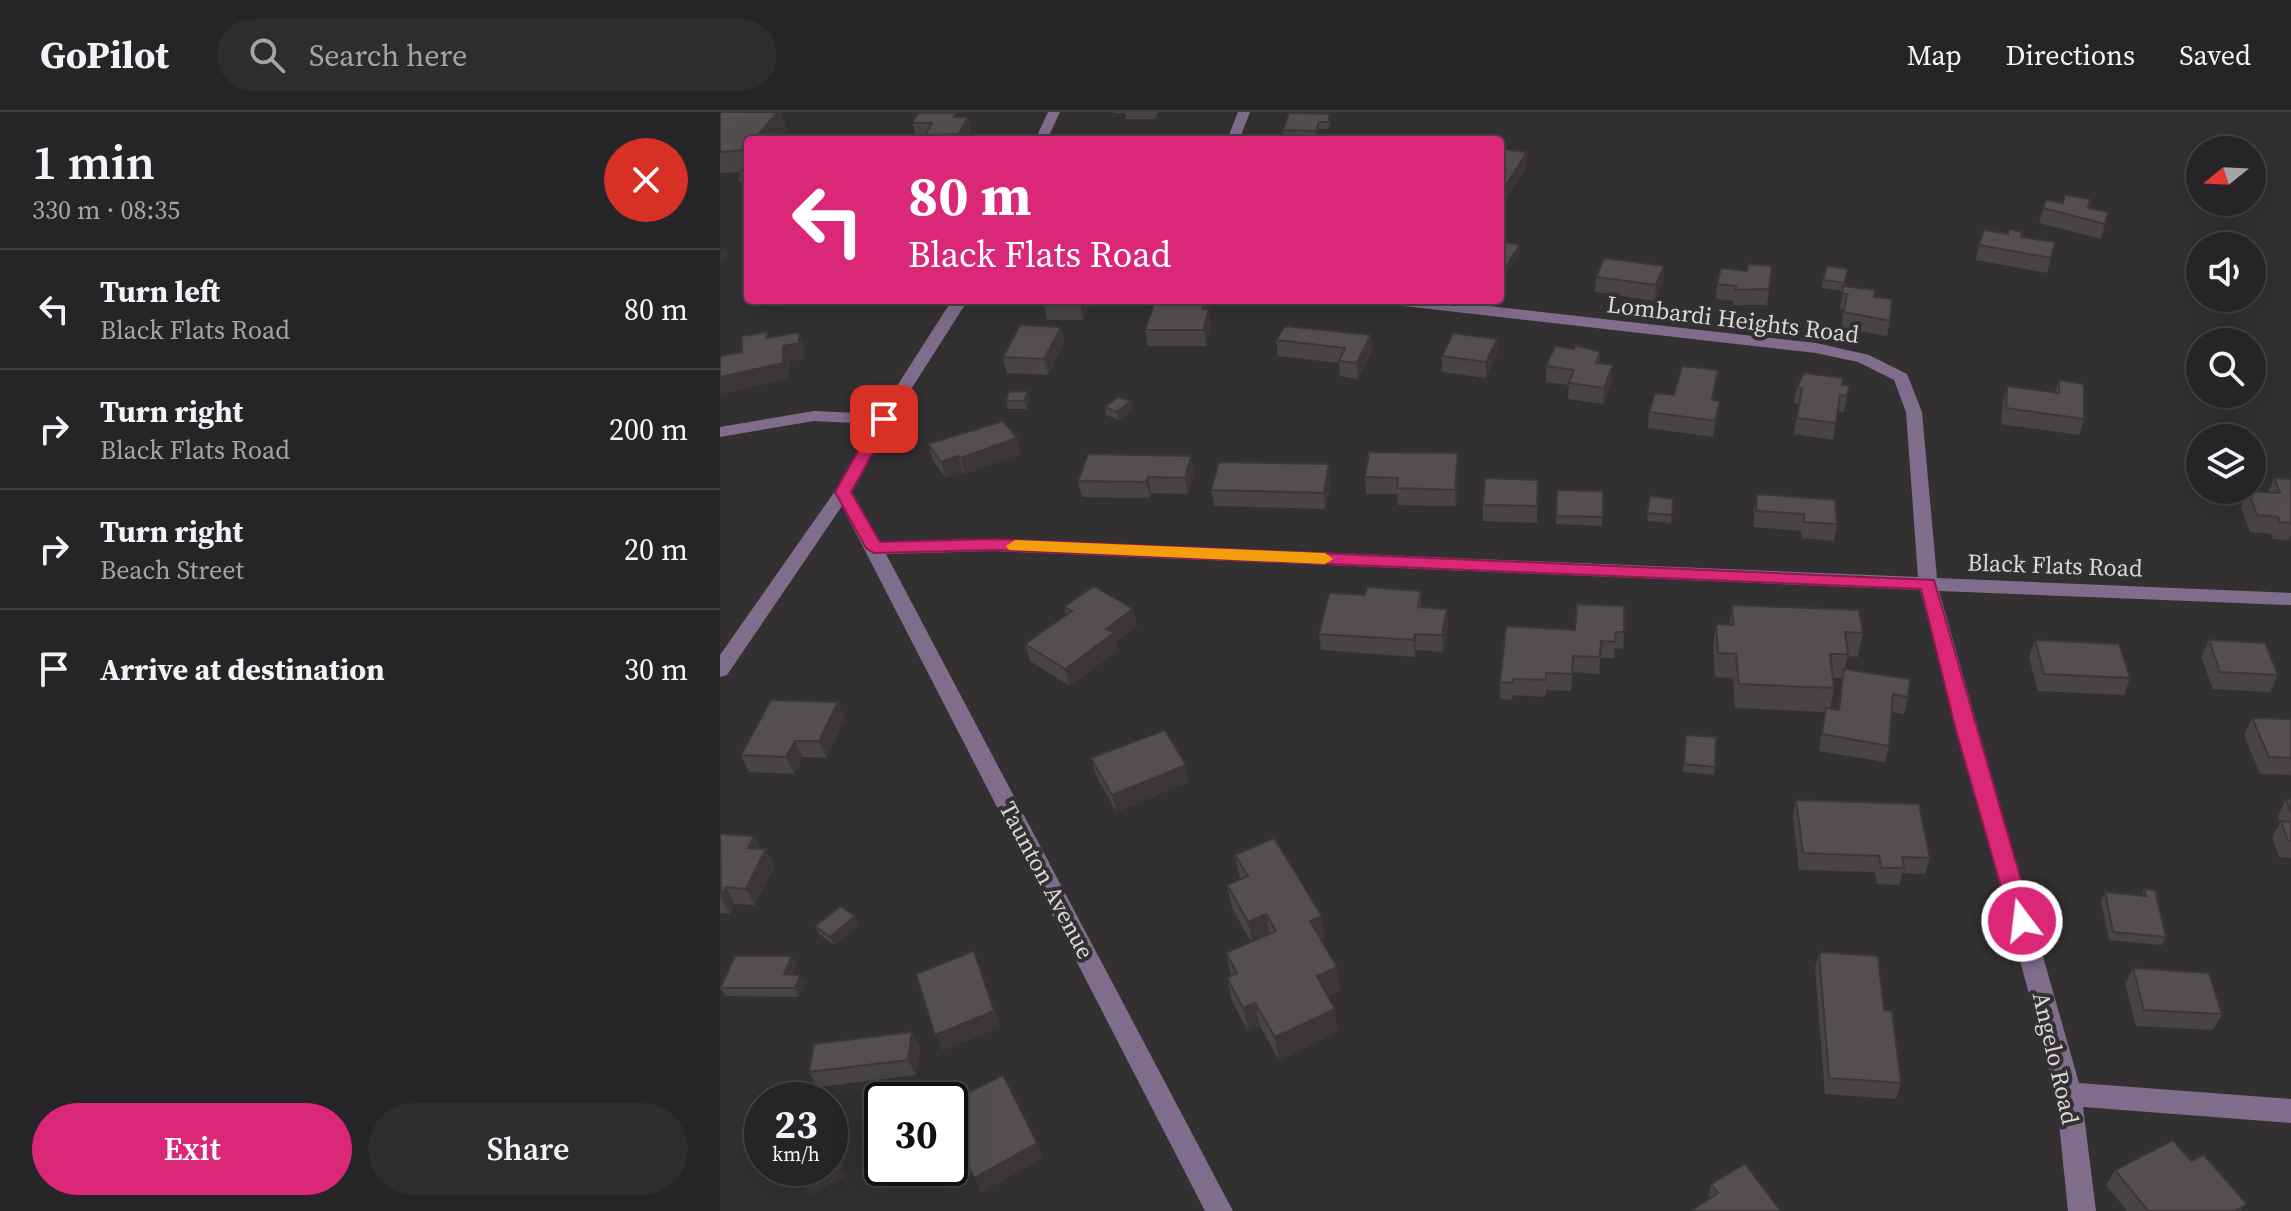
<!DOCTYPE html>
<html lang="en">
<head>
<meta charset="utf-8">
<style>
	:root { --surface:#262426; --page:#2e2c2e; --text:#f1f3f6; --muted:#a4a4a7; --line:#424143; --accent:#db2777 }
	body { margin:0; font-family:"Source Serif 4",serif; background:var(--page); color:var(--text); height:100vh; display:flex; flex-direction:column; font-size:30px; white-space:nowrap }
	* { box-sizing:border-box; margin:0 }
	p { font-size:26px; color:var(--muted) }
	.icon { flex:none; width:44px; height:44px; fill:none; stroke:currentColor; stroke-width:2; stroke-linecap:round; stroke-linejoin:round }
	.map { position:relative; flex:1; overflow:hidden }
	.sheet { display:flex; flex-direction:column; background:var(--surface); width:720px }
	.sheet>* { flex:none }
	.hud { position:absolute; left:24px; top:24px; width:760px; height:168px; border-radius:8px; box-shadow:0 8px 32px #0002,0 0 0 2px var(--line); background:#db2777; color:#fff; overflow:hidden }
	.needle { width:52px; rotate:252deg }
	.fabs { position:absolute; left:1466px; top:24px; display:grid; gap:16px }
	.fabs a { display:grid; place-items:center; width:80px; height:80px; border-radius:50%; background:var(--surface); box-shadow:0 8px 32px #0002,0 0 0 2px var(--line); font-size:40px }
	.speed { position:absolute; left:24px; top:970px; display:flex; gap:16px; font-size:40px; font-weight:700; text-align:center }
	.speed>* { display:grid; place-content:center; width:104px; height:104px; border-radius:50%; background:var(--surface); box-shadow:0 8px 32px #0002,0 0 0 2px var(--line); line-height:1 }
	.speed small { font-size:20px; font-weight:400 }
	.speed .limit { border:4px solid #111; border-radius:12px; background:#fff; color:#111 }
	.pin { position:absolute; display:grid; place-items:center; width:68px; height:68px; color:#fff; margin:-34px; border-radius:16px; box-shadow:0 4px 12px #0006 }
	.me { position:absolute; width:88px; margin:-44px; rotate:345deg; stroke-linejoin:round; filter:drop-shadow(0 0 6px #0008) }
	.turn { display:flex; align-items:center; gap:28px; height:168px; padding:0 32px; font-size:36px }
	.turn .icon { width:104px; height:104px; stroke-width:2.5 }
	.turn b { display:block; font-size:56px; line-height:68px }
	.round { display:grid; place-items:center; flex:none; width:84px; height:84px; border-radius:42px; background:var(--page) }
	.summary { display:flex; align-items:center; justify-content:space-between; height:136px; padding:0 32px }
	h1 { font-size:48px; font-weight:600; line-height:60px }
	.cta { display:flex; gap:16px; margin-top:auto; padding:16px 32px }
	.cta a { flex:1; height:92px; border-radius:48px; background:var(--accent); color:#fff; font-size:32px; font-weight:600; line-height:92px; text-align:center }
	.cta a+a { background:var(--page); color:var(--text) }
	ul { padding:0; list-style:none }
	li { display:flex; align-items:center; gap:24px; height:120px; padding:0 32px; border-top:2px solid var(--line) }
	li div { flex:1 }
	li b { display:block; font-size:30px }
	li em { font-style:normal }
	header { display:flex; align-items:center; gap:48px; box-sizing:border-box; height:112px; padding:0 40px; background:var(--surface); border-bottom:2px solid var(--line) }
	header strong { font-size:38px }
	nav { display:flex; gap:44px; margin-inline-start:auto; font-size:28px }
	.search { width:560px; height:72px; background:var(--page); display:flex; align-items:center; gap:20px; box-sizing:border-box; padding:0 28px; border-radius:44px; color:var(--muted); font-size:30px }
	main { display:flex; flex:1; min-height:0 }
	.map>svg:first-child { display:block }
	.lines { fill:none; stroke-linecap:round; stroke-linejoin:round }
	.minor { fill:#806c8b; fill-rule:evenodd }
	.wall { fill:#484444; fill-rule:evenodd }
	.shaded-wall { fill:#3b3737 }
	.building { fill:#544f4f; stroke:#3b3737; stroke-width:2 }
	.route { fill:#db2777; stroke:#8e194d; stroke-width:2 }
	.slow { fill:#f59e0b }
	.labels { text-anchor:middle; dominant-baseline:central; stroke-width:8; stroke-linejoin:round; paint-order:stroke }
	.street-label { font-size:24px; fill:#d9d7d8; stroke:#333032 }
</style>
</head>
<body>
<header>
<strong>GoPilot</strong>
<div class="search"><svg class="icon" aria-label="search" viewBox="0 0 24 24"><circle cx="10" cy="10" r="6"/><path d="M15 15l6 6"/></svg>Search here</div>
<nav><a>Map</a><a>Directions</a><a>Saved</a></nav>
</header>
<main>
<section class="sheet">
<div class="summary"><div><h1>1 min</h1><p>330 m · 08:35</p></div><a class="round" style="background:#d93025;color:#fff"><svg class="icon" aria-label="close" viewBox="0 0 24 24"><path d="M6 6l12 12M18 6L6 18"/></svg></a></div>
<ul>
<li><svg class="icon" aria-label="left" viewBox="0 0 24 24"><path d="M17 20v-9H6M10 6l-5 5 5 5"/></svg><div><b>Turn left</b><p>Black Flats Road</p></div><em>80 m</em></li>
<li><svg class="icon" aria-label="right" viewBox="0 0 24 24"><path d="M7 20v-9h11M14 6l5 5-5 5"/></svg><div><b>Turn right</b><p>Black Flats Road</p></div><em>200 m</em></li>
<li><svg class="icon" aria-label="right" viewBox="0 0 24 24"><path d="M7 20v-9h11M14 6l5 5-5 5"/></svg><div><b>Turn right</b><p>Beach Street</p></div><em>20 m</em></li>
<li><svg class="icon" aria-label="arrive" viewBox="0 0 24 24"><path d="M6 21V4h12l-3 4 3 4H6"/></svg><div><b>Arrive at destination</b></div><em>30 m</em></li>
</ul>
<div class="cta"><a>Exit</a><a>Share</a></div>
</section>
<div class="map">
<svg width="1571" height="1099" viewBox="0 0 1571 1099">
	<rect width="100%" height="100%" fill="#333032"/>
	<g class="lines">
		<path class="minor" d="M328,0H340L327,28H315Z
			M518,0H530L519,28H507Z
			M232,188H248L172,307L132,380L160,430L274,427L1198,465L1186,300L1174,268L1138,250L1096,241L675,193L667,188H715L1096,231L1149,243L1187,262L1202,300L1217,466L1571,481V493L1219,479L1359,971L1571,987V1011L1363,995L1376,1099H1348L1336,982L1200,478L274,439L166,442L513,1099H485L122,394L7,563L0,565V543L115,379L153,312L94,309L0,325V315L94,299L159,302Z"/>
	</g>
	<path class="wall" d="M0,0L67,17L28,28V71H20L18,64L20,60L0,61Z
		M394,0H438L435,7H406L405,1H394Z
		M569,1L611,9L608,17H599L596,26L564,25L563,18Z
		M237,5H248L251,19L247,28H207L206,25H196L192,11Z
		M780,37L807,40V55L786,88L780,87Z
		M1326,88L1385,112L1381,127L1319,111Z
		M1301,125L1335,130L1327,161L1256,148L1259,133Z
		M780,129L800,133V140L786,162L780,161Z
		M944,154L943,169L935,189L875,180L876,165Z
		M1052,154L1047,193H1014V189L996,187L997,172L1027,159Z
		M1128,157L1124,174L1154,185L1170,209L1167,224L1121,216L1124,197H1120L1123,179L1102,176L1103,168Z
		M371,188L363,208H327L324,192Z
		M454,188H485L491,213L486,234H428L425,218Z
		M341,215L344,230L328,263L287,261L283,245Z
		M777,227V243L766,266L722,260V244Z
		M556,228L652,239L638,267L620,264L619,251L558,244Z
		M880,240L879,251L892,269L883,292L848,287L849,273L826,270V254Z
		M1339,268L1364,307L1359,323L1281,312L1283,290L1287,274L1335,281Z
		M1122,273L1129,274L1124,300L1118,299L1113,328L1074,322L1079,292L1074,291L1077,275Z
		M996,274L993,288L998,305L993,325L928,316L929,300L954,283Z
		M310,287L307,297H288L286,289Z
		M411,289L412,298L399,308L386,303L385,295Z
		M297,326L301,342L245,362L243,360L226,366L213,349L208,332Z
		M738,358L736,394L678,393L677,382H646L645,365Z
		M474,360L468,382L431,381L430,386L362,385L358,369Z
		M1554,366L1571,367V423L1568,428L1553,427L1551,422L1530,420L1521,395L1528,379L1548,380Z
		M611,368L605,397L494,394L491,378Z
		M818,368L817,411L763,409V393Z
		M837,378L883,379L882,414L836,412Z
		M1037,382L1117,412L1114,429L1082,426L1081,419L1034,415V398Z
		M930,384L953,387L951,411L927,409Z
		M701,479V495L727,497L728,513L723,540L696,538L695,545L601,538L599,522L645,483Z
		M1012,493L1143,521L1138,545L1128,544L1125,557L1188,585L1184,602L1172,600L1169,634L1165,650L1099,639L1105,600L1015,596L1013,566L995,565L993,536L996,512L1009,513ZM1113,566H1122L1118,598L1110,597L1114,576Z
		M344,495L413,497L417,514L396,529L398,538L350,574L310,549L305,532L346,503Z
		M786,514L904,520L903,537L895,536L894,546H880L879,562L852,560L851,579L826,578L825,585L793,583L792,588L780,587V570Z
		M1315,528L1410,566L1404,583L1318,579L1309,545Z
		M1489,528L1558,563L1550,580L1493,577L1481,545Z
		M1532,606L1571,607V663L1540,662L1524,623Z
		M125,607L106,646L83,645L74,662L29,660L21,643Z
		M966,623L995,655L994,663L963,660Z
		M371,646L469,670L396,700L376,663Z
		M1566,687L1571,688V746L1559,745L1552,726L1560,711L1558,704Z
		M1076,688L1210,746L1205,762L1182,761L1179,773L1157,772L1155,760L1079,758L1073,704Z
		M0,722L34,724L41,736L55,753L35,793L15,792L10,802L0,801Z
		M515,743L605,827L602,829L617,855L620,878L608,884L618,920L559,948L540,914L528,919L512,889L507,866L511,864L506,841L531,830L512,796L507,773L520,767Z
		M1424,777L1446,825L1442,833L1389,828L1381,789L1385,780L1421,784Z
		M135,804L139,813L114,833L99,822L95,814Z
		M1099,840L1164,898L1181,971L1176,987L1105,982L1095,856Z
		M72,844L76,853L72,862L80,863L85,871L79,885L6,884L0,876Z
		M1413,856L1502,902L1493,918L1416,914L1405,872Z
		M192,920L200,936L196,963L98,975L89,960Z
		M1471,1049L1522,1099H1407L1386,1073L1395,1058Z
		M991,1072L1061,1099H972V1098L988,1087Z"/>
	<path class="shaded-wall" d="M57,0H61L67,17L58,28H34Z
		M248,5L251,19L247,28H240L239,22Z
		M599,10V17L596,26V19Z
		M807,40V55L786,88V73Z
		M800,133V140L786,162V154Z
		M5,137L8,145L0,149V140Z
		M944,154L943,169L935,189L936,173Z
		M362,188H371L363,208L360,192Z
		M485,188L488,201L489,197L491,213L486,234L482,197Z
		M341,215L344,230L328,263L324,247Z
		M79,220L84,236L85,247L69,250V267L0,282V265L63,234Z
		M651,223L652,239L638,267L637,251Z
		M777,227V243L766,266V250Z
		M893,253L892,269L883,292L884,276Z
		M998,258L996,274L990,304L992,288Z
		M308,279L310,287L307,297L304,289Z
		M411,289L412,298L399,308L397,300Z
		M1000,289L998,305L993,325L995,309Z
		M297,326L301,342L245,362L240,346Z
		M738,341V358L736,394L735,378Z
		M238,344L243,360L226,366L221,350Z
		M471,344L474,360L468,382L465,366Z
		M609,352L611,368L605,397L604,381Z
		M428,365L431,381L430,386L426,370Z
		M413,497L417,514L396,529L398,538L350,574L345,557L386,517Z
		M727,497L728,513L723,540L722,523Z
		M695,522L696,538L695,545L694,528Z
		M118,590L125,607L106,646L99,629Z
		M75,629L83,645L74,662L66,645Z
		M466,653L469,670L396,700L392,683Z
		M34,724L43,740L28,736Z
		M46,737L55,753L35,793L26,777Z
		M6,775L15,792L10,802L1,785Z
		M546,802L550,825L533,833L528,810Z
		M135,804L139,813L114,833L110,825Z
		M602,804L605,827L593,833L590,809Z
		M254,839L281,915L222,939L215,923Z
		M72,844L76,853L69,870L64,862Z
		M617,855L620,878L600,888L597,864Z
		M80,863L85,871L79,885L75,876Z
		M535,891L540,914L528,919L523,896Z
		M615,897L618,920L559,948L555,925Z
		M192,920L200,936L196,963L188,948Z
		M317,1031L323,1046L261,1081L254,1066Z
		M113,1035L118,1043L126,1064L90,1083L85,1076Z"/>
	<path class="building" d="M0,0H57L34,28H28V36L26,38L0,40Z
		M198,1H236L233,5H248L239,22L205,23L212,11H192Z
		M569,1L610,2L608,10H599L596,19L563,18Z
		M393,25H422L420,28H392Z
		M780,37L807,40L786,73L780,72Z
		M26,53H28V64H18Z
		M1345,83L1370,87L1368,96L1388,100L1385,112L1323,96L1326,88L1343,91Z
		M1289,117L1302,120L1301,125L1335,130L1331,146L1259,133L1264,118L1288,122Z
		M780,129L800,133L786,154L780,153Z
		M884,146L944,154L936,173L876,165Z
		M1028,152L1052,154L1049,177L1015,178L1016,174L997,172L1001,156L1027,159Z
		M1107,154L1128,157L1124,171L1103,168Z
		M1123,174L1155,178L1154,185L1172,187L1170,209L1124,200L1127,182H1122Z
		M325,188H362L360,192H324Z
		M454,188H485L482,197H489L483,218H425L435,189Z
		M300,213L341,215L324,247L283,245Z
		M565,214L651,223L637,251L619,249L625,236L556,228Z
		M47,220V226L79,220V231L63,234V251L0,265V244L22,240V224Z
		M733,221L777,227L766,250L722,244Z
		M855,233L880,240L876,251L893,253L884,276L849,271L854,258L826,254L835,234L854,237Z
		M962,254L998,258L992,288L1000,289L995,309L929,300L935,281L954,283Z
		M1084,261L1123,266L1122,273L1129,274L1127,284L1120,283L1116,311L1077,306L1082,276L1077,275Z
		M1339,268L1364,272V307L1286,296L1287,274L1339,281Z
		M308,279L304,289H286L289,280Z
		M398,285L411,289L397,300L385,295Z
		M283,309L297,326L240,346L238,344L221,350L208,332Z
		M649,340L738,341L735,378L677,376L678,366L645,365Z
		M368,342L471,344L465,366L428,365L426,370L358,369Z
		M499,350L609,352L604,381L491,378Z
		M765,366L818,368L817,394L763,393Z
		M1554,366L1571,367V411L1560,410L1558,405L1537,403L1528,379L1560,381Z
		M837,378L883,379V405L836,404Z
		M1037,382L1115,388L1117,412L1084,410V402L1036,399Z
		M930,384L953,387L952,403L927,401Z
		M374,474L413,497L386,517L394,521L345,557L305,532L352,499L344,495Z
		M647,475L701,479L698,495L727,497L722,523L695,522L694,528L599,522L609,481L645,483Z
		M857,492L904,494V520H896L895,530L881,529L880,545L853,544L852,562L826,561V568L793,567V571L780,570L786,514L855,518Z
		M1012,493L1139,498L1143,521L1125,520L1128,542H1110L1114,576L1019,572L1016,542L998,541L996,512L1013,513Z
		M1315,528L1399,532L1410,566L1324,562Z
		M1489,528L1545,531L1558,563L1500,560Z
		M1124,557L1190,567L1188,585L1173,582L1169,634L1102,622L1106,596L1119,598Z
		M51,588L118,590L99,629H75L66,645L21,643Z
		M1532,606L1571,607V646L1549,645Z
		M445,618L466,653L392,683L371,646Z
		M966,623L996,625L995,655L964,652Z
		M1566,687L1571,688V701Z
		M1076,688L1199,692L1210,746L1182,745L1184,756H1161L1159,744L1083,741Z
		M1561,709L1571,710V729H1568Z
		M0,722L34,724L28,736L46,737L26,777L6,775L1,785Z
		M554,726L602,804L590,809L617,855L597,864L615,897L555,925L535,891L523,896L507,866L517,861L506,841L556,819L546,802L528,810L507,773L528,764L515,743Z
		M1424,777L1435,778L1446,825L1393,820L1385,780L1426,784Z
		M121,794L135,804L110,825L95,814Z
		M254,839L274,899L215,923L196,862Z
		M1099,840L1158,844L1164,898L1172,899L1181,971L1109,966Z
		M15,844H72L64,862L80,863L75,876H0Z
		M1413,856L1489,861L1502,902L1424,898Z
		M192,920L188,948L89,960L94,932Z
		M283,963L317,1031L254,1066L230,1012V990Z
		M1453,1028L1471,1049L1484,1043L1527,1092L1517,1098L1518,1099H1428L1395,1058Z
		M113,1035L121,1056L85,1076L78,1056H110V1037Z
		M1025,1052L1061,1099H973L972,1098L998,1081L991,1072Z"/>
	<path class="route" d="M164,302L172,307L131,380L160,430L274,427L1214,468L1313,809L1302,818L1291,809L1237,622L1201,477L274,438L154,441L146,436L115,380L156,307Z"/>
	<path class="slow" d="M295,428L605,441L613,447L605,452L289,438L286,434Z"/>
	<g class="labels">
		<g class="street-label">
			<text transform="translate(1013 207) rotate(7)">Lombardi Heights Road</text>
			<text transform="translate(1335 453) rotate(2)">Black Flats Road</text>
			<text transform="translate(327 768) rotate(62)">Taunton Avenue</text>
			<text transform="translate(1336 946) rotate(77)">Angelo Road</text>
		</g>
	</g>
</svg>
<div class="fabs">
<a><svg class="needle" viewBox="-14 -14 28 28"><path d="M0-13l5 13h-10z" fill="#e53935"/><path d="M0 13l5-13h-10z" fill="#a4a4a7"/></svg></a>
<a><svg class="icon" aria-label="sound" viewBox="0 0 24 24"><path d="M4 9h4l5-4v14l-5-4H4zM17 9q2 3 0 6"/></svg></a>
<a><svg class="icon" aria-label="search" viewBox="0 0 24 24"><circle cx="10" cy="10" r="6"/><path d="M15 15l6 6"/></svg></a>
<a><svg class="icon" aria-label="layers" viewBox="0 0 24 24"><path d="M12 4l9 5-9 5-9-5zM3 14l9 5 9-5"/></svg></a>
</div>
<div class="speed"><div>23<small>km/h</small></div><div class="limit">30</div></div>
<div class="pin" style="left:164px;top:307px;background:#d93025"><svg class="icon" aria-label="arrive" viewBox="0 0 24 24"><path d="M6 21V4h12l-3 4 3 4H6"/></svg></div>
<svg class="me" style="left:1302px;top:809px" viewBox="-20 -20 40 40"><circle r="17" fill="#db2777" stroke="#fff" stroke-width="3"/><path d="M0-11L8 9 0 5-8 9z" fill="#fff"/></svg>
<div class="hud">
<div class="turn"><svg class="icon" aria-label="left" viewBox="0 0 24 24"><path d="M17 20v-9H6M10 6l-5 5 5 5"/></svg><div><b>80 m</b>Black Flats Road</div></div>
</div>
</div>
</main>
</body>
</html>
